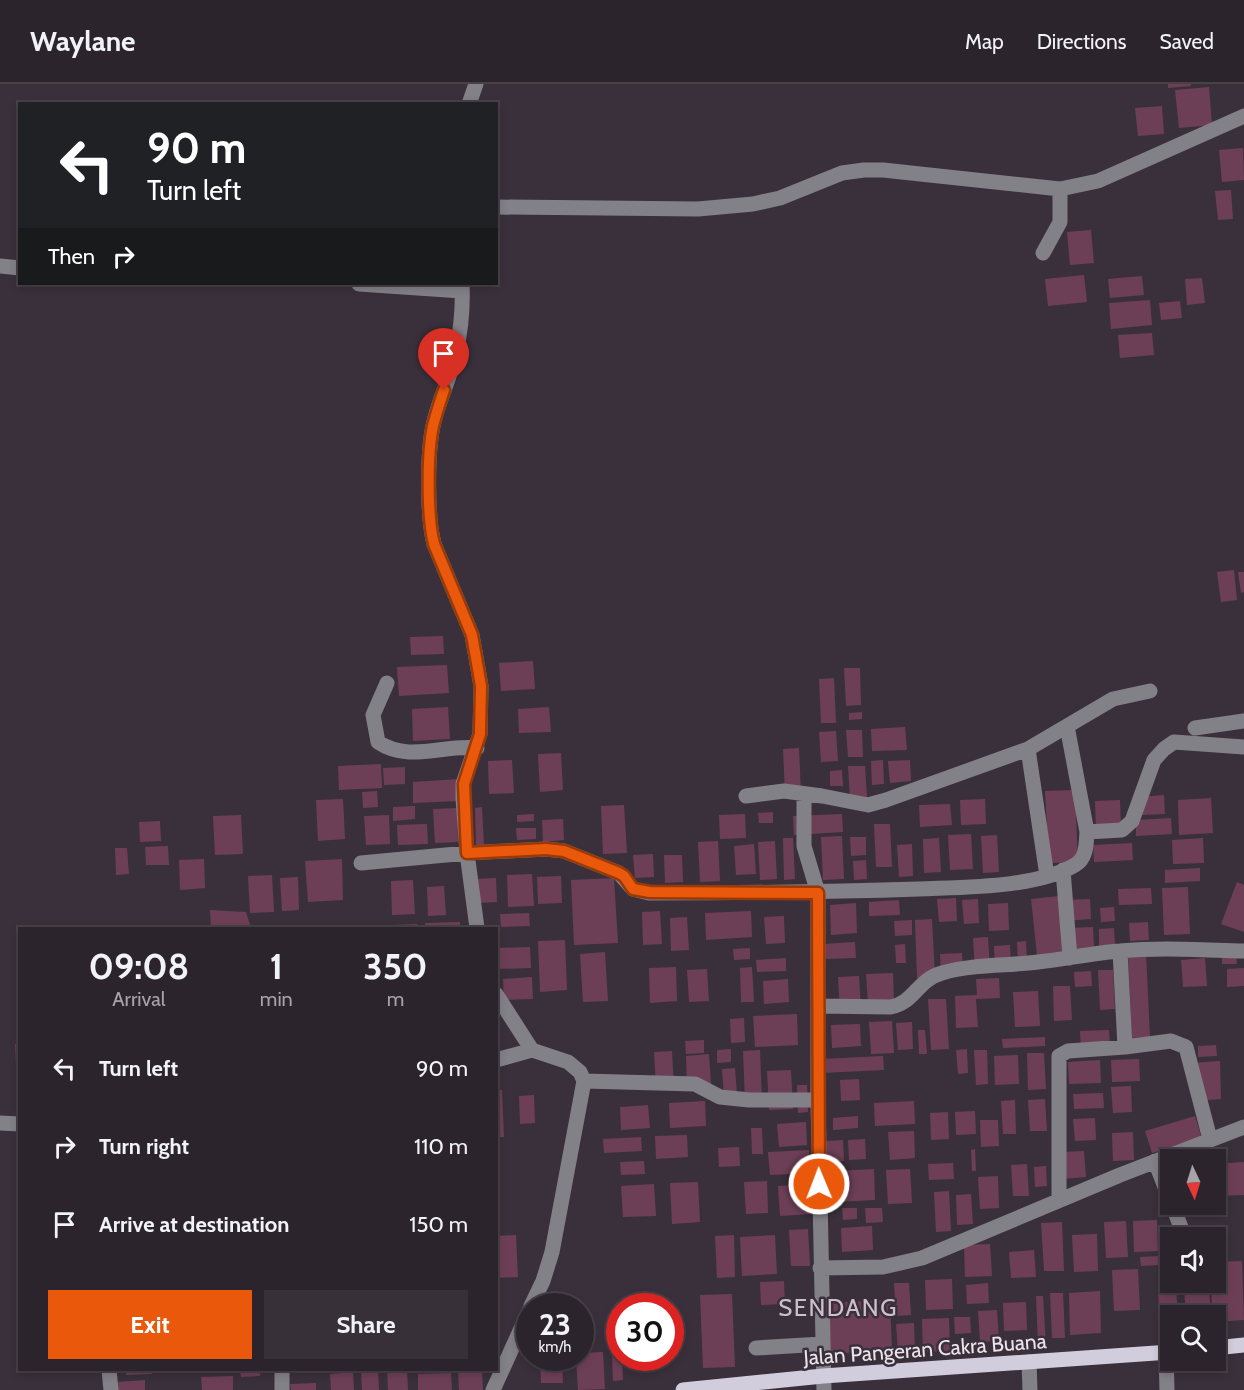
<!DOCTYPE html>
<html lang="en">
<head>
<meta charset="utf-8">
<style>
	:root { --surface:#2c242c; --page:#383038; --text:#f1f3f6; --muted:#a6a4a9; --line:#484148; --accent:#ea580c }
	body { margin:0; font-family:Cabin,sans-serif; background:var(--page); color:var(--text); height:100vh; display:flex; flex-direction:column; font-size:22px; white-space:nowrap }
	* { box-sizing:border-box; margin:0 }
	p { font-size:20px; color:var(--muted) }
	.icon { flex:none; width:33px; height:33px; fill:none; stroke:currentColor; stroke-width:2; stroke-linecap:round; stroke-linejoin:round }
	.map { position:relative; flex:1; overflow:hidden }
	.sheet { position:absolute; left:18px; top:843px; width:480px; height:444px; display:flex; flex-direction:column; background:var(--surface); border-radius:0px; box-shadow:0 3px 9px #0003,0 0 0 2px var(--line) }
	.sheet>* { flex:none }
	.banner { position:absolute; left:18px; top:18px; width:480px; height:183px; border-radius:0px; box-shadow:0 3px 9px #0003,0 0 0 2px var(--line); background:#202124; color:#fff; overflow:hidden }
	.needle { width:39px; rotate:176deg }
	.buttons { position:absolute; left:1160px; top:1065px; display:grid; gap:12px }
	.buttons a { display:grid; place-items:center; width:66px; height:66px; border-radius:0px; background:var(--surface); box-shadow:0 3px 9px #0003,0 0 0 2px var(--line); font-size:30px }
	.speed { position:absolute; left:516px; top:1209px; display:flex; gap:12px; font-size:30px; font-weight:700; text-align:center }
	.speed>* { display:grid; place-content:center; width:78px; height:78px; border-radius:50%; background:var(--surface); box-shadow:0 3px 9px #0003,0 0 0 2px var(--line); line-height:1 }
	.speed small { font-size:15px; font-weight:400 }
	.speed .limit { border:9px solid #d22; background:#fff; color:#111 }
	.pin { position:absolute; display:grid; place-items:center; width:51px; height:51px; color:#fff; margin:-62px -26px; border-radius:50% 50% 50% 0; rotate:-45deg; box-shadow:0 0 6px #0007 }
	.pin .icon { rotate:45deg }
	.me { position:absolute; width:66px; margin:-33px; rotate:359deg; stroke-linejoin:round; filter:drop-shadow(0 0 4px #0008) }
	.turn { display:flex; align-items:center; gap:21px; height:126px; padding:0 30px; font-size:27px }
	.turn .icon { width:78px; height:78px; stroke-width:2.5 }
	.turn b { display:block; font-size:42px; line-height:51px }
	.then { display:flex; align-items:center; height:57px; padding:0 30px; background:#0003; gap:12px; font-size:22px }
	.eta { display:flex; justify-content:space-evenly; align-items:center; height:102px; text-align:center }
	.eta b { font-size:36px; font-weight:800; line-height:42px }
	.primary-button { display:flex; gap:12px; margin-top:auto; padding:12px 30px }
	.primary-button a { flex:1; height:69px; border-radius:0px; background:var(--accent); color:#fff; font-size:24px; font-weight:800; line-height:69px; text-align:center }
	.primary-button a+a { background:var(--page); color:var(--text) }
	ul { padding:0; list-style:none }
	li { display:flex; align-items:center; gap:18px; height:78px; padding:0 30px }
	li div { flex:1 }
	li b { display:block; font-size:22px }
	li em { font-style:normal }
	header { display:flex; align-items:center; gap:36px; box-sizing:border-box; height:84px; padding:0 30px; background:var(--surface); border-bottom:2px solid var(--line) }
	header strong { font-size:28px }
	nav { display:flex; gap:33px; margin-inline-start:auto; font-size:21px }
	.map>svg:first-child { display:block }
	.building { fill:#6d3f57 }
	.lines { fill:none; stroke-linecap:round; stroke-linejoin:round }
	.minor { stroke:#838188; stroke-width:15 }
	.major { stroke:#d2cddc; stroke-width:15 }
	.route-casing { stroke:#983908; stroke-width:15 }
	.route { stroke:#ea580c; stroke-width:10 }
	.labels { text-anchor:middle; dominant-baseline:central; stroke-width:5; stroke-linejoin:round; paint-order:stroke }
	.street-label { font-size:21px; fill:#ebe4eb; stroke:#3a303b }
	.quarter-label { font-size:24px; letter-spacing:1.5px; fill:#cdbfcd; stroke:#3a303b }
</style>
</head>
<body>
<header>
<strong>Waylane</strong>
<nav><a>Map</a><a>Directions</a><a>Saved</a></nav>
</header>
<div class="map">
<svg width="1244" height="1306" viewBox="0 0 1244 1306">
	<rect width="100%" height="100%" fill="#3a303b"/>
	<path class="building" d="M1168,0H1191V2L1168,4Z
		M1209,3L1212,41L1179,44L1175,6Z
		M1162,22L1164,50L1138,52L1135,24Z
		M1243,64L1244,96L1222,98L1219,66Z
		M1231,106L1233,135L1218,136L1215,107Z
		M1091,146L1094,179L1070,181L1067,148Z
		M1084,191L1087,218L1048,222L1045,195Z
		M1142,192L1144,211L1110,214L1108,195Z
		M1202,194L1205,219L1187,221L1185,195Z
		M1150,216L1152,241L1111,245L1109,219Z
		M1180,217L1182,234L1161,236L1159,219Z
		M1152,249L1154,271L1120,274L1118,251Z
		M1234,486L1237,516L1221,518L1217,488Z
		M1238,488H1244V508L1241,509Z
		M443,552L444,570L411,571L410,553Z
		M533,577L535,605L501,607L499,579Z
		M447,581L449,609L399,612L397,583Z
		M844,584H860L861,621L846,622Z
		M834,594L836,639H821L819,595Z
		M448,623L450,655L413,657L412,625Z
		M549,623L551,648L519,649L518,625Z
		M862,628V635L849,636V629Z
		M905,643L907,666L872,667L871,645Z
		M846,646H862L863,673H848Z
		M836,647L838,677L821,678L819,648Z
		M799,664L801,710L785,711L783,665Z
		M561,669L563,706L540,708L538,670Z
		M512,676L514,709L489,710L488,677Z
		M883,676L884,700L872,701L871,677Z
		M910,676L911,697L890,699L888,677Z
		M381,680L382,704L339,706L338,682Z
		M848,682H865L867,713L850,714Z
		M405,683V700L384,701L383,684Z
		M842,686L843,702H830V687Z
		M459,695L460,717L413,719V698Z
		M1075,706L1078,778L1049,779L1045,707Z
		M377,707L378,723L363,724L362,708Z
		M1164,711L1165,730L1141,731L1140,713Z
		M1211,714L1213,749L1179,751L1178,716Z
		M343,715L345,755L318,757L316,716Z
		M985,715L986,740L961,741L960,716Z
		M1120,716L1121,744L1096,746L1095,717Z
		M950,720L952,741L920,743L919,721Z
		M624,721L627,769L603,770L601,722Z
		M415,722V735L393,737V723Z
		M482,723L484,762H476L475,724Z
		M457,724L458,758L435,759L433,725Z
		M773,728V739H759L758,729Z
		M534,730V737L517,738V731Z
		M745,730L746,754L720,755L719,731Z
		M842,730L843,748L794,751L793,732Z
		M241,731L243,770L215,771L213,732Z
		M389,731L390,760L366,761L364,732Z
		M1171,734L1172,750L1136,752V736Z
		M563,735L564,756L543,758L542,736Z
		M160,737L161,757L140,758L139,738Z
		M427,740L428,760L398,761L397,741Z
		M874,740H890L892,783H876Z
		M516,744H536V755L517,756Z
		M971,750L973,785L950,786L948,751Z
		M997,751L999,788L983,789L981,752Z
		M842,752L844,795L823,796L821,753Z
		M850,753H866V771L851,772Z
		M783,754H793L795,795L784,796Z
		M939,754L941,788L924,789L923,755Z
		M1203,754L1204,779L1173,780L1172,756Z
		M718,757L720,797L700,798L698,758Z
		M775,757L777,795L760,796L758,758Z
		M1132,759L1133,776L1094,778L1093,761Z
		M754,760L756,790L736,791L734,762Z
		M912,760L913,792L899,793L897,761Z
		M168,762L169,781H146L145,763Z
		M115,764H127L129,790L116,791Z
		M653,770L654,793L635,794L633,771Z
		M664,771H682L683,798L665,799Z
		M204,775L205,804L180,806L179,776Z
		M342,775L343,816L308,818L305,777Z
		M866,776L867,795L854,796L853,777Z
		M1200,784V797L1165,799V786Z
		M532,790L534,822L508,823L507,791Z
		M272,791L274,828L250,829L248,792Z
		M561,792L562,819L538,820L537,793Z
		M298,793L299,826L282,827L280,794Z
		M496,794L497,818L478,819L476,795Z
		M614,794L618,859L574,861L571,796Z
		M413,796L415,830L392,831L391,797Z
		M1237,798L1244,801V848L1221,840Z
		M444,802L446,831L428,832L427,803Z
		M1188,803L1190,850L1164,851L1162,804Z
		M1151,804L1152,820L1119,821L1118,805Z
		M1059,812L1062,869L1037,871L1031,815Z
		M956,814L957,837L939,838L937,815Z
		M978,815L979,839L964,840L962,816Z
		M1090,815L1091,835L1064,837L1063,816Z
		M899,816L900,831L869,832V818Z
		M856,819L857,849L831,851L830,821Z
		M1008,819L1009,846L989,847L988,820Z
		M1114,823L1115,837L1101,838L1100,824Z
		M210,826L246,828L251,844H211Z
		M660,827L662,860L643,861L642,828Z
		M751,827L752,853L706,856L705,829Z
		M529,829L530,842L501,843L500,830Z
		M784,832L785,859L766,860L764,833Z
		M687,833L689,866L671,867L670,834Z
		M932,835L935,893L917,894L915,836Z
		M912,836V851L895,852L894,837Z
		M460,838V844H426L425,839Z
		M1148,838L1149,856L1130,857L1129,839Z
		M417,840L418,844H394V841Z
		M1093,843L1094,864L1068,866L1067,844Z
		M1114,844L1115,861L1099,862V845Z
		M988,853L990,885L975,886L973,854Z
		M565,856L567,906L540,908L538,857Z
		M1026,857L1027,878L1018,879L1017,858Z
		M855,858L856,874L824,875L823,860Z
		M905,860L906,879H896L895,861Z
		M1010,861L1011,882L995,883L994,862Z
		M530,863L531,884L497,885L496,864Z
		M750,864V875L734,876L733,865Z
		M605,868L608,917L583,918L580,870Z
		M962,869L963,889L941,890L940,870Z
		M1146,869L1150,953L1132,954L1128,870Z
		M1236,871L1237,880H1222V872Z
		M786,874V887L757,888L756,876Z
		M1205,874L1207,902L1183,903L1181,876Z
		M676,883L677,917L650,919L649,884Z
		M752,883L754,918H741L740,884Z
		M1244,884V902L1227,903V885Z
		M707,885L709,917L689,918L687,886Z
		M1098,886H1113L1115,925L1100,926Z
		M1091,887L1092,902L1075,903L1074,888Z
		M893,889L894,918L868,919L866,890Z
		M859,892L861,925L840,926L838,893Z
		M532,893L533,915L504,916L503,895Z
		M999,894L1000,914L976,915L978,943L956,944L955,912L977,911L976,895Z
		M788,895L789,918L764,920L763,897Z
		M1053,902H1070L1072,936L1054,937Z
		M1038,907L1040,942L1015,943L1013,908Z
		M928,915H946L949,965L931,966Z
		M797,930L798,961L755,963L753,932Z
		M744,934L745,958L731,959L730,935Z
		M892,937L894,969L871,970L869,938Z
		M912,938L913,965L898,966L896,939Z
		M860,940L861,962L832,964L831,941Z
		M918,946H925L927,970H919Z
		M1109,946L1110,965L1081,966L1080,947Z
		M1045,953V962L1003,964L1002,955Z
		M704,956V969L686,970L685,957Z
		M15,960H20V1001H17Z
		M1216,961L1217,972L1198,973V962Z
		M731,965V978L717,979V966Z
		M967,965L968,989L958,990L956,966Z
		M760,966L762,1016L745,1017L743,967Z
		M974,966H987L988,1000L976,1001Z
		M672,967L674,1004L656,1005L654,968Z
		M1027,969H1044L1046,1005L1028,1006Z
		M709,970L711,1001L687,1003L686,972Z
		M1018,971L1019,1000L995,1001L994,972Z
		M883,972L884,986L822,989L821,975Z
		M1139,975L1140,997L1112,998L1111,976Z
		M1100,976L1101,999L1069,1000L1068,978Z
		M1220,977L1221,1015L1193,1017L1192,979Z
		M735,984L737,1011L724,1012L722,985Z
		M791,986L793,1025L769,1026L767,987Z
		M859,995L860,1016L841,1017L840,996Z
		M797,1001H807L808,1028L798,1029Z
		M1131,1002L1132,1028L1113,1029L1111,1003Z
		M496,1006H502L504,1053H496Z
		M1103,1009L1104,1024L1074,1025L1073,1010Z
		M534,1011L535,1039L520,1040L519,1012Z
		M1045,1015L1047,1047H1030L1028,1016Z
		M1015,1016L1016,1050H1003L1001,1017Z
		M705,1017L706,1042L670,1044L669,1019Z
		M914,1017L915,1040L875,1042L874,1019Z
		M648,1021L650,1044L621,1046L620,1023Z
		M975,1027L976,1050L956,1051L955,1028Z
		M948,1028L949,1055L931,1056L930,1029Z
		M858,1032V1044L833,1046V1034Z
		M1195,1032L1202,1055L1152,1069L1145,1047Z
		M1095,1034L1096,1056L1075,1057L1073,1035Z
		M980,1036H998L999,1062L981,1063Z
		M806,1038L807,1061L779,1063L777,1040Z
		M751,1044H762L763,1070H752Z
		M914,1047L915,1074L890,1076L888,1048Z
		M1133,1048L1134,1076L1113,1077L1112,1049Z
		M687,1051L688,1073L656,1075L655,1052Z
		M641,1053L642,1067L604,1069L603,1055Z
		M865,1055L866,1075L849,1076L848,1056Z
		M843,1056L844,1077L827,1078L826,1057Z
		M739,1063L740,1082L719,1083L718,1064Z
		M975,1065L976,1087H972L971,1066Z
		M809,1066L810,1089L770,1091L768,1068Z
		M1084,1067L1086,1093L1062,1095L1061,1068Z
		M644,1077L645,1090L621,1091L620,1078Z
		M1244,1078V1111L1215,1112V1080Z
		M953,1079L954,1095L929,1096L928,1080Z
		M1027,1080L1029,1112H1013L1011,1081Z
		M1046,1082L1047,1102L1035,1103L1034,1083Z
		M874,1085L875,1116L837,1118L835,1087Z
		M910,1085L912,1119L888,1120L886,1086Z
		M998,1092L999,1124L980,1125L978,1093Z
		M767,1097L768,1129L746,1130L744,1098Z
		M698,1098L700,1138L672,1140L670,1099Z
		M654,1100L656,1132L623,1133L621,1102Z
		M809,1100L811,1130L780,1132L778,1102Z
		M949,1107L951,1147L936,1148L934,1108Z
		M971,1110L973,1140L957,1141L956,1111Z
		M842,1124H857V1135L843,1136Z
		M865,1124H882L883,1138L866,1139Z
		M1157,1136L1158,1167L1134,1168L1133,1137Z
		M1126,1137L1128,1173L1106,1174L1104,1138Z
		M1062,1138L1064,1187H1044L1041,1139Z
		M872,1142L873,1166L842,1168L841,1144Z
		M808,1145L810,1182H791L789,1146Z
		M1097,1150L1098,1187L1074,1188L1072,1151Z
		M516,1151L518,1193L496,1194V1152Z
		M734,1151L735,1193L717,1194L715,1152Z
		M775,1151L777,1190L742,1192L740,1153Z
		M990,1160L992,1192L965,1193L964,1161Z
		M1034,1166L1036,1193L1011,1194L1009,1168Z
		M1159,1172V1181L1141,1182L1140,1173Z
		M1242,1177L1244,1236L1215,1238V1232H1212L1211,1198H1215V1178Z
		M1138,1185L1140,1226L1114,1227L1112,1186Z
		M952,1195L953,1225L926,1226L925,1196Z
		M784,1197L785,1220L761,1221L760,1198Z
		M894,1199H909L911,1231L896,1232Z
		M988,1199L989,1219L967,1220L966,1201Z
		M1176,1203L1178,1232H1170V1242L1160,1243L1158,1204Z
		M1209,1203L1211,1232H1186L1184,1204Z
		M1100,1207L1101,1249L1070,1251L1069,1209Z
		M1050,1209H1063L1065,1254H1052Z
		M732,1210L735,1283L703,1284L700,1211Z
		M1036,1212H1043L1046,1261H1038Z
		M890,1216L892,1266L829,1270L826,1219Z
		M1026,1218L1027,1246L1004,1247L1003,1219Z
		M997,1226L999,1257L980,1258L978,1227Z
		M954,1233H970L971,1249L955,1250Z
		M949,1234L950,1267L923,1268L922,1235Z
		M914,1239L915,1267L898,1268L896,1240Z
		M603,1268L605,1305L578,1306L576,1274H580V1269Z
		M612,1270H620V1274H622L623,1296L613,1297Z
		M540,1274H562L563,1299H541Z
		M126,1286H152V1290L126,1291Z
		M240,1286H260V1292L241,1293Z
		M361,1286H378L379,1306H362Z
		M387,1286H407L408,1306H388Z
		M458,1286H482L483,1306H459Z
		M353,1288L354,1306H331L330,1290Z
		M451,1289L452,1306H418V1290Z
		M233,1292V1306H202L201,1293Z
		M145,1296V1306H118L117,1298Z
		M316,1299V1306H291L290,1300Z"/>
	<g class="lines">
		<path class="minor" d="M469,20L476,0
			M496,123L698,125L753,120L780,114L842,89L864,86H883L1060,105L1098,97L1244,32
			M1043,169L1060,138V105
			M0,182L20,184
			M359,200L462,207
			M462,200C463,221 461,246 456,268C451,293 438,317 433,342C427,370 427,433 434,460L472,551L481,602L480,650L463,700V714L467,769L477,844
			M387,599L373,631L378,658C409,679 444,660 477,664
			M1067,642L1087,748
			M1195,644L1244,637
			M1028,665L1047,792
			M804,710V762L818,809V1016L824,1306
			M746,712L784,707L822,712L868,721L886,716L1028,665L1113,615L1150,607
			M361,779L467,769L546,765L564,767L619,789L633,805L649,809C739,809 829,808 919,805C964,803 1036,804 1075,781C1087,774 1086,760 1087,748L1122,746L1132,737L1154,676L1164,665L1174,658L1244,663
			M1063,786L1070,874
			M1120,867L1125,963L1171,957L1186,963L1210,1055
			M496,910L532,966
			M818,922L891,923C915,918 917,896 942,889C973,880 1007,882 1038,878C1066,875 1093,869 1120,867C1161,863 1203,866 1244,867
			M496,976L532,966L568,978L580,988L584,997L552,1168L543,1197L531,1222
			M584,997L695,1000L720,1013L749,1016H818
			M0,1039L20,1040
			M1155,1077L1170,1116
			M1059,1116V972L1068,967L1125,963
			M1172,1120L1185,1154
			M820,1184L883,1183L922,1174L1120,1091L1244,1043
			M756,1264L822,1260
			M1166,1268L1167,1306
			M1029,1278L1030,1306
			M109,1286L111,1306
			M282,1286V1306
			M493,1306L530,1225"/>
		<path class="major" d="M1215,1264L1244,1261
			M683,1306L823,1292L1170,1268"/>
	</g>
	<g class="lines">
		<defs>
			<path id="route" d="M444,306C440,318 436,330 433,342C427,370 427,433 434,460L472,551L481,602L480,650L464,700L467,769L546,765L564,767L619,789L624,792L633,805L650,808L818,809L819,1100"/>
		</defs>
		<use href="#route" class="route-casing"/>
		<use href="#route" class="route"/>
	</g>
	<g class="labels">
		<g class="street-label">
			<text transform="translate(925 1265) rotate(-4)">Jalan Pangeran Cakra Buana</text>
		</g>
		<g class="quarter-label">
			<text x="838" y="1223">SENDANG</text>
		</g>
	</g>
</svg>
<div class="buttons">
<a><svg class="needle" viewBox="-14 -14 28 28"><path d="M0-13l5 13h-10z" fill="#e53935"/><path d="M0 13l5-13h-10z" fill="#a6a4a9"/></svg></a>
<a><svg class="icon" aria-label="sound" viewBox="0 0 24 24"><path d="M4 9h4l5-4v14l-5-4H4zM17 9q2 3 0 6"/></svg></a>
<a><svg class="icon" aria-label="search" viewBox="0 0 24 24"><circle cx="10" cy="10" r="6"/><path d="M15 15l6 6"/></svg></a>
</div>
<div class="speed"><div>23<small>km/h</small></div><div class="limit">30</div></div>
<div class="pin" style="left:444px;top:306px;background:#d93025"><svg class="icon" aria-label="arrive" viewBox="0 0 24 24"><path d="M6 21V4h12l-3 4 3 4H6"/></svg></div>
<svg class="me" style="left:819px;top:1100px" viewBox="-20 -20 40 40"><circle r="17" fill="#ea580c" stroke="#fff" stroke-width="3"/><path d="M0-11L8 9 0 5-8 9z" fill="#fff"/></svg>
<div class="banner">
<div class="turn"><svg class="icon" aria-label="left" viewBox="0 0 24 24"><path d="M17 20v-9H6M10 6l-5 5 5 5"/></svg><div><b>90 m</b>Turn left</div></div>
<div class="then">Then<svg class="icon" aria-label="right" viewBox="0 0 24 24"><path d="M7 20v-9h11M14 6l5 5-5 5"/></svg></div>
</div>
<section class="sheet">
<div class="eta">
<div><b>09:08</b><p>Arrival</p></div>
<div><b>1</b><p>min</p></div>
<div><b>350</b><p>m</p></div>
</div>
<ul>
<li><svg class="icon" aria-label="left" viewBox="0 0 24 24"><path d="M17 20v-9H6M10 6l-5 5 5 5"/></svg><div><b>Turn left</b></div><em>90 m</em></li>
<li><svg class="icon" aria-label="right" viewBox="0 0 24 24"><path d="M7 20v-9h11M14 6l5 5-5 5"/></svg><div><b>Turn right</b></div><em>110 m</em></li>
<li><svg class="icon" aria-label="arrive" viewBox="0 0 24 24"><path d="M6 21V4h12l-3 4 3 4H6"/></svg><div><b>Arrive at destination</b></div><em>150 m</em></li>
</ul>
<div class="primary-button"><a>Exit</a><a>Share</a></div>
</section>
</div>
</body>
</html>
